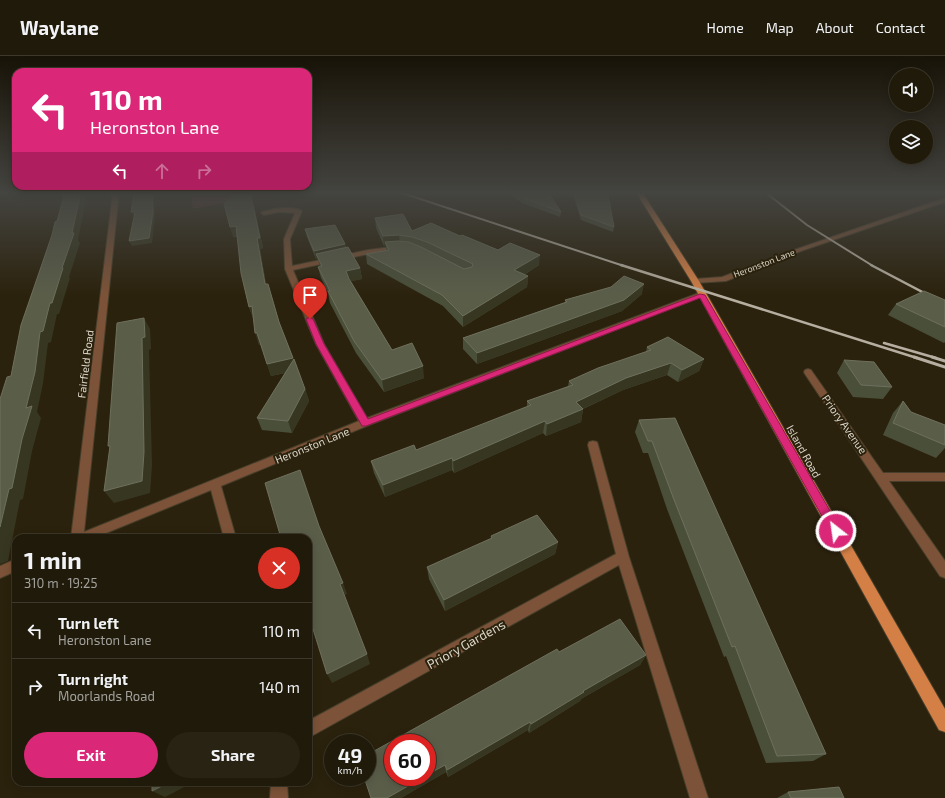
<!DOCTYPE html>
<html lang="en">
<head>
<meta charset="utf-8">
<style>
	:root { --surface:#201a0a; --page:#282313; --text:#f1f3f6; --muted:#a2a19c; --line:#3d382b; --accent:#db2777 }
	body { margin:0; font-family:"Exo 2",sans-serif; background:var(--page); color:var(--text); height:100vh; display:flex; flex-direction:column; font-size:15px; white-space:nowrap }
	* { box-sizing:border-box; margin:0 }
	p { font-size:13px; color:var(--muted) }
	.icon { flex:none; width:22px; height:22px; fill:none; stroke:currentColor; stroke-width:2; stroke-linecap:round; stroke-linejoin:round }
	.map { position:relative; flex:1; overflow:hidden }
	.side { position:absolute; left:12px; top:478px; width:300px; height:252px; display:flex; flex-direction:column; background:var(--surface); border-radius:12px; box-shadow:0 2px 10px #0003,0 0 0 1px var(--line) }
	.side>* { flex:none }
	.hud { position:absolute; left:12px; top:12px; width:300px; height:122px; border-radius:12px; box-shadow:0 2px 10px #0003,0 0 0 1px var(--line); background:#db2777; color:#fff; overflow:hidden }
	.tools { position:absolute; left:889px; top:12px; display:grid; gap:8px }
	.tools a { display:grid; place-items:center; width:44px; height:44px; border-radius:50%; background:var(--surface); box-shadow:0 2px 10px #0003,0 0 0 1px var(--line); font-size:20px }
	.speed { position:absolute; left:324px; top:678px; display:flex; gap:8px; font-size:20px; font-weight:700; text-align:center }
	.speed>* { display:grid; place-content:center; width:52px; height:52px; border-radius:50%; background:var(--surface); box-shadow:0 2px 10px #0003,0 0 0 1px var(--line); line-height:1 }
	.speed small { font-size:10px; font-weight:400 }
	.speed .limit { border:6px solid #d22; background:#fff; color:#111 }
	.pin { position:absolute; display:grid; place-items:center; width:34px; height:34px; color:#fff; margin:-41px -17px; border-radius:50% 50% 50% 0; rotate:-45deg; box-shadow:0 0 4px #0007 }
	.pin .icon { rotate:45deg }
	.me { position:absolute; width:44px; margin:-22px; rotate:330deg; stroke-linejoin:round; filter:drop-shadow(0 0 3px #0008) }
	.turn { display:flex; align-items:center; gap:14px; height:84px; padding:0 12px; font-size:18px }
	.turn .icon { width:52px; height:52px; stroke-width:2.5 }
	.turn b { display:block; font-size:28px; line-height:34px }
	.lanes { display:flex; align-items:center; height:38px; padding:0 12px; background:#0003; justify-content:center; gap:20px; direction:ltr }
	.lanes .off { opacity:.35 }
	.round { display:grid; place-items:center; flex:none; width:42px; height:42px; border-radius:21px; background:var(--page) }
	.summary { display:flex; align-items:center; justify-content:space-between; height:68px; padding:0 12px }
	h1 { font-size:24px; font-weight:700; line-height:30px }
	.cta { display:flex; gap:8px; margin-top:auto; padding:8px 12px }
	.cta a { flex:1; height:46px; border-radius:24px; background:var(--accent); color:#fff; font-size:16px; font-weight:700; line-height:46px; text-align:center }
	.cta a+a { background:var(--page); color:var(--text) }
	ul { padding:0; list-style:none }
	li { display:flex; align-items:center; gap:12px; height:56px; padding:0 12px; border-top:1px solid var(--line) }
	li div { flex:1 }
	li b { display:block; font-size:15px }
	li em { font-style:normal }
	header { display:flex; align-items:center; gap:24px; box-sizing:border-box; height:56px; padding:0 20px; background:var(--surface); border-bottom:1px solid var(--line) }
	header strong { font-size:19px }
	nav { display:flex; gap:22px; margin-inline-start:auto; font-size:14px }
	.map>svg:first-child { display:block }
	.green { fill:#5b2c2e }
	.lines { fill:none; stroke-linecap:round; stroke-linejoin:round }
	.street-casing { stroke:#473f2b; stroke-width:2 }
	.primary-casing { stroke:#473f2b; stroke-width:2 }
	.street { fill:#7c5338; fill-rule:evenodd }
	.primary { fill:#d47f46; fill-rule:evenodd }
	.rail-far2 { stroke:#b6afa1; stroke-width:2 }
	.rail-far1 { stroke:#b6afa1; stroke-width:2.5 }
	.rail { stroke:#b6afa1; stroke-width:3 }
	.wall { fill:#4a4f3a }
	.shaded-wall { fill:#373721 }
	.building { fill:#5a5e49; stroke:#6e705d }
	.route { fill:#db2777; stroke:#8e194d }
	.labels { text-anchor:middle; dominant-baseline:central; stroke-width:4; stroke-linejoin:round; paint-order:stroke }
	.far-street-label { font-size:9px; fill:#dcd6c9; stroke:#2b220d }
	.street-label { font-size:11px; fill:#dcd6c9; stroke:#2b220d }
	.near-street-label { font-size:13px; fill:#dcd6c9; stroke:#2b220d }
</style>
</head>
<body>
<header>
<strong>Waylane</strong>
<nav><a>Home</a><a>Map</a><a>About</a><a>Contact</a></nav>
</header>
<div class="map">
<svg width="945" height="742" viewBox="0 0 945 742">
	<rect width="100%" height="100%" fill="#2b220d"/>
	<path class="green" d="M190,136H278L193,153Z"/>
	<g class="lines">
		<defs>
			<path id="street" d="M113,136H119L84,476L359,365L316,288L285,213L284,183L295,157L279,156L264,159L261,157L262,156C273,153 292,149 302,155L290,183L292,210L368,194L399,190L402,192L399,194L368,198L293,214L324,288L367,362L699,237H705L706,239L369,369L221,430L236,482H224L211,434L94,482H71Z
				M945,142V146L801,195L726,225L695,227L691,225L695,223L722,221L797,193Z
				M808,313L811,314L883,417H945V425H889L945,505V522L940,520L805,318L804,316L805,314Z
				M593,385L597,386L598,389L629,501L708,742H690L619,509L308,682V665L616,498L588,389L589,386Z
				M16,503V515L0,522V510Z
				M271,726H287L288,742H270Z"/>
			<path id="primary" d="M636,136H642L699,225L945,653V676L939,674L691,225Z"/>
		</defs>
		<use href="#street" class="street-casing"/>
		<use href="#primary" class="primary-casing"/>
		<use href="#street" class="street"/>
		<use href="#primary" class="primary"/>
		<path class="rail-far2" d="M399,136L624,210
			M765,136L807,169L873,210"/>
		<path class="rail-far1" d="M621,209L917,302
			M871,209L945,248
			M884,287L936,302"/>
		<path class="rail" d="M914,301L945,311
			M932,301L945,305"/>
	</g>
	<path class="wall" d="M507,136H548L561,156L560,161L522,147Z
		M572,136H600V138L614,171L613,176L581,164Z
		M254,150L263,192L260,193L266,228L280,268L305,333L309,345L292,377L262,374L257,362L285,317L271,320L261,289H259L253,262L249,251L237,181H233Z
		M375,162L412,175L460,180L539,209L524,219L528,220L527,231L463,271L443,250L367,208L366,198L386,194V190H384L376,172Z
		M305,173L345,188L346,191L360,212L362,223L351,225L392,294L424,322L384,336L356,297L330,247L328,237L321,222L318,211H320L318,203H316L307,181Z
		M642,238L622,255L477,308L463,293V282L565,246V244Z
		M945,244V286L944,287L888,259L896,248Z
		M647,291L704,303L699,315L678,326L667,319L623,334L583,353L581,366L546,380L543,377L454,417L452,414L385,441L374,417L371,405L416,394L527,351V345L568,330L569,325L646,296Z
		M844,304L892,331L883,343L853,341L837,317Z
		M903,345L911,356L945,369V392L936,402L883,379L893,357Z
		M675,362L826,698L813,705L766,707L726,600L724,601L667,453L648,397H643L635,376L639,364Z
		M491,480L558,486L555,498L445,555L429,523L427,511L491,483Z
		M559,596L646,599L640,609L581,643L580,645L529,677L528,674L448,721L446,716L401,742H371Z
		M788,736L844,742H777Z"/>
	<path class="shaded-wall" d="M81,136H86L87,139L78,184L80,187L69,221L70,222L59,258H57L51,286L48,287L43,327L37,356L41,362L32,395L23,443L20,444L8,505L0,508V471L26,352L40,276L50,247L62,212L72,177Z
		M152,136H154L155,161L152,187L132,190L129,185Z
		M251,140L254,150L263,192L260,193L268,240L265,228L257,182Z
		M131,156H135L137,161H134Z
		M236,170L239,180L233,181L230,171Z
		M399,179L400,189L385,186L386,190H384L383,180Z
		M345,188L347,196L316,198L318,203H316L314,195Z
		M540,199L539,209L514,225V214Z
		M360,212L362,223L348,226L346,215Z
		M528,220L527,231L463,271V260Z
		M644,228L642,238L622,255L477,308V297Z
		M252,250L256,262H253L249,251Z
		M144,262L150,273L151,293L149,294L152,409L150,437L114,447L104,435L142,282Z
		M255,277H257L261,289H259Z
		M293,302L297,314L271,320L267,308Z
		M704,303L699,315L678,326L682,314Z
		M671,307L667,319L623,334L580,354L583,353L581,366L546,380L547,368L576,346L626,322Z
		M423,310L424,322L384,336L382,324Z
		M305,333L309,345L292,377L288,365Z
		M545,365L543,377L454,417L453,405Z
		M452,402V414L385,441L383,429Z
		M558,486L555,498L445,555L444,544Z
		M343,527L347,538L344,539L340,528Z
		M367,598L370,608L332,627L327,618Z
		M646,599L640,609L581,643L580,645L529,677L531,668L583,635Z
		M530,666L528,674L448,721L447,714Z
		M445,709L446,716L401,742H387L424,721H427V719Z
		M170,726H194L165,741L152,735Z"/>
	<path class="building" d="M65,136H81L72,177H74L62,212H63L52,247H50L43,275L40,276L35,316L26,352L32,350L22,383L12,432L9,433L0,471V343L7,321L11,320L21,269L52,179L55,166L57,165Z
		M134,136H152L153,156L149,182L129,185L135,156H131Z
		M514,136H548L561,156L523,142Z
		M574,136H600V138L608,139L614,171L581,159Z
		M233,139L251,140L260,182H257L265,228H268L279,266L293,302L267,308L257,277H255L252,250L249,251L241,217L236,170L230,171L224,148Z
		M403,158L412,175L431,167L460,180L462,179L498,194L510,187L540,199L514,214L528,220L463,260L442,239L366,198L389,194L385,186L398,185L409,186L423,192L464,213L472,211L473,208L427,186L412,181L399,179L383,180L375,162Z
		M335,169L345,188L314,195L305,173Z
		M348,191L360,212L346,215L349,223L392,294L412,287L423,310L382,324L354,285L328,235H330L318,211L322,210L316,198Z
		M624,220L644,228L624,244L477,297L463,282L567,246L565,244L611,231Z
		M924,235L945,244V271L896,248Z
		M144,262L145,281L142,282L144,396L142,425L104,435L110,390H108L117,267Z
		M668,281L704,303L682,314L671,307L626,322L576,346L583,353L547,368L545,365L453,405L452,402L383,429L371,405L414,389L416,394L531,349L527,345L573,329L569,325L598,312L651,294L647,291Z
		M294,303L305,333L288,365L257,362Z
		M844,304L874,306L892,331L861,329Z
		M903,345L911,356L945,369V389L893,367Z
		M675,362L826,698L777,700L735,590L732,591L673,441L652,385H648L639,364Z
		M300,414L319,470L343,527L340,528L367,598L327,618L308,557V482H281L265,427Z
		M537,459L558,486L444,544L427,511L492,482L491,480Z
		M620,563L646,599L583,635L584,636L531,668L530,666L447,714L445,709L427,719V687H393V721H424L387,742H371L364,721H367V699L557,593L559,596Z
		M152,726H170L152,735Z
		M839,731L844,742H791L788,736Z"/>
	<linearGradient id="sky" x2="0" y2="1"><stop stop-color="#181307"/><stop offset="0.57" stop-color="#444440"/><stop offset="1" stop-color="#444440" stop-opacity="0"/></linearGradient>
	<rect width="945" height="240" fill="url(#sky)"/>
	<path class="route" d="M700,238L705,239L840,472L842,475L840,478H832L700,242L366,370H362L316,288L306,263L310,261L313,263L324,288L368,363Z"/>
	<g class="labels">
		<g class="far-street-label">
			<text transform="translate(764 207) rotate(-21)">Heronston Lane</text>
		</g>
		<g class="street-label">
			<text transform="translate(85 308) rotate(-83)">Fairfield Road</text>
			<text transform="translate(845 368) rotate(55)">Priory Avenue</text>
			<text transform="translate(312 389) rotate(-22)">Heronston Lane</text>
			<text transform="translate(804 395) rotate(61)">Island Road</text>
		</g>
		<g class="near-street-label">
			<text transform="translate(466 588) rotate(-29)">Priory Gardens</text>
		</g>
	</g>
</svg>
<div class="tools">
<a><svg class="icon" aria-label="sound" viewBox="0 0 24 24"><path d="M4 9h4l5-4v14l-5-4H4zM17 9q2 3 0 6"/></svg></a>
<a><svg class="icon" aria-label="layers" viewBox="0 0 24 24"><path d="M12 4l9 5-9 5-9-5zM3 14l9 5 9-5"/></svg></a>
</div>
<div class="speed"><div>49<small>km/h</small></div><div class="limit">60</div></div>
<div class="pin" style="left:310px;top:263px;background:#d93025"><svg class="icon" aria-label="arrive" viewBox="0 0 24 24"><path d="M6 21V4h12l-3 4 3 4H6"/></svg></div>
<svg class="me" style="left:836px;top:475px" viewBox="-20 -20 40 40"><circle r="17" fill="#db2777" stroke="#fff" stroke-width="3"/><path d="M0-11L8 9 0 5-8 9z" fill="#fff"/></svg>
<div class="hud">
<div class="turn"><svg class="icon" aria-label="left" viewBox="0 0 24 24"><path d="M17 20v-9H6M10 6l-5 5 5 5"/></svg><div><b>110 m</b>Heronston Lane</div></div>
<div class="lanes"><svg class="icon" aria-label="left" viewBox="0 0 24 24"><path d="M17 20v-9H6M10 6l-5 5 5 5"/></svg><svg class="icon off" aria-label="ahead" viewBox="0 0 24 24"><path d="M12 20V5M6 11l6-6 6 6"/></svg><svg class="icon off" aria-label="right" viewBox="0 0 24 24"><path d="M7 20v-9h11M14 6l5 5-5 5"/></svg></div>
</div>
<section class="side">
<div class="summary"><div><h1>1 min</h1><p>310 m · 19:25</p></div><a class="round" style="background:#d93025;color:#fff"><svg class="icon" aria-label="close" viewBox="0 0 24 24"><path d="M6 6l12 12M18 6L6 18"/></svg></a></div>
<ul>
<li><svg class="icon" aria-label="left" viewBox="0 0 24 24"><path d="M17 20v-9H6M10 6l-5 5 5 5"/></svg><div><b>Turn left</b><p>Heronston Lane</p></div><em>110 m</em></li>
<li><svg class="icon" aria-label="right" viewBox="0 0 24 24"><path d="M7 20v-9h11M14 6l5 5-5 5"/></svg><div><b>Turn right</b><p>Moorlands Road</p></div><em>140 m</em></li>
</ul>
<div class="cta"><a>Exit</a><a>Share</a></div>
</section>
</div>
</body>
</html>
